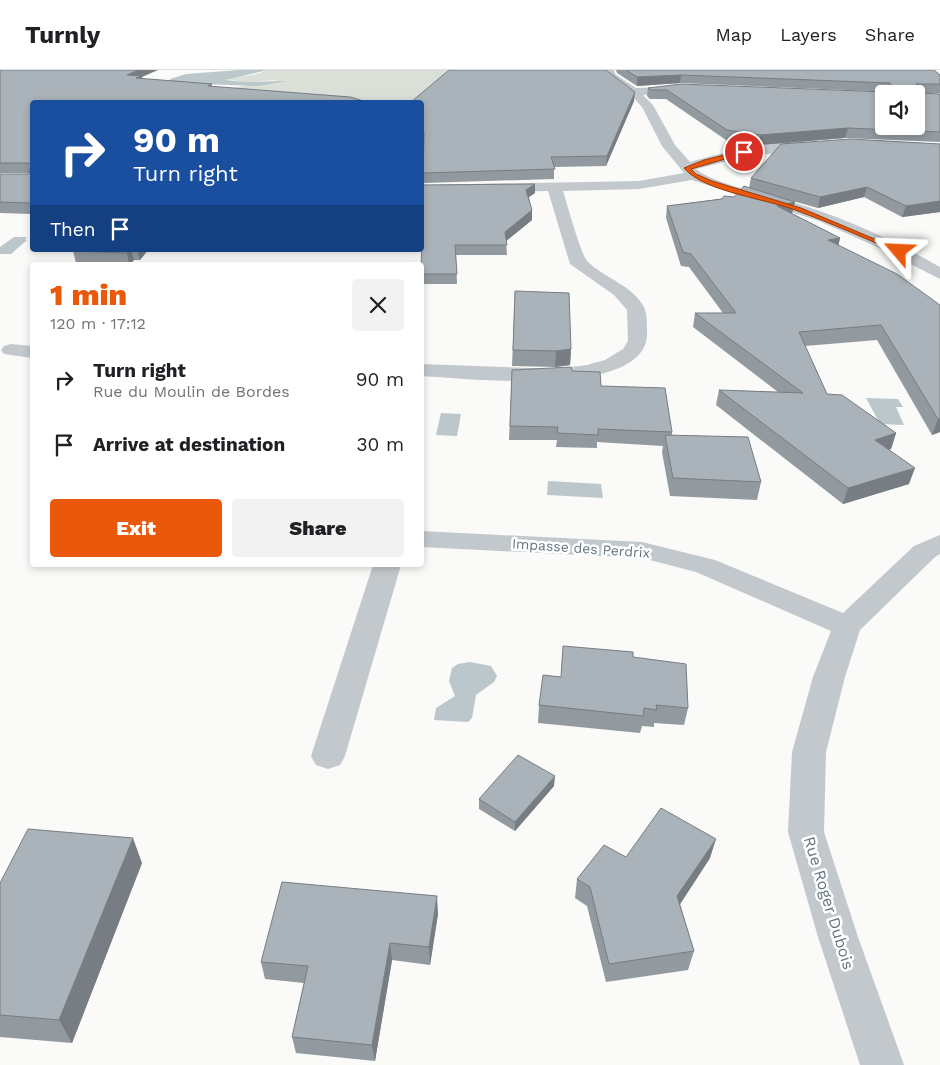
<!DOCTYPE html>
<html lang="en">
<head>
<meta charset="utf-8">
<style>
	:root { --surface:#fff; --page:#f2f2f2; --text:#202124; --muted:#757577; --line:#e0e0e0; --accent:#ea580c }
	body { margin:0; font-family:"Work Sans",sans-serif; background:var(--page); color:var(--text); height:100vh; display:flex; flex-direction:column; font-size:19px; white-space:nowrap }
	* { box-sizing:border-box; margin:0 }
	p { font-size:16px; color:var(--muted) }
	.icon { flex:none; width:28px; height:28px; fill:none; stroke:currentColor; stroke-width:2; stroke-linecap:round; stroke-linejoin:round }
	.map { position:relative; flex:1; overflow:hidden }
	.details { position:absolute; left:30px; top:192px; width:394px; height:305px; display:flex; flex-direction:column; background:var(--surface); border-radius:5px; box-shadow:0 2px 8px #0003 }
	.details>* { flex:none }
	.hud { position:absolute; left:30px; top:30px; width:394px; height:152px; border-radius:5px; box-shadow:0 2px 8px #0003; background:#1a4fa0; color:#fff; overflow:hidden }
	.tools { position:absolute; left:875px; top:15px; display:grid; gap:10px }
	.tools a { display:grid; place-items:center; width:50px; height:50px; border-radius:5px; background:var(--surface); box-shadow:0 2px 8px #0003; font-size:25px }
	.pin { position:absolute; display:grid; place-items:center; width:42px; height:42px; color:#fff; margin:-21px; border:2px solid #fff; border-radius:50%; box-shadow:0 1px 5px #0007 }
	.me { position:absolute; width:55px; margin:-28px; rotate:296deg; stroke-linejoin:round; filter:drop-shadow(0 0 4px #0008) }
	.turn { display:flex; align-items:center; gap:18px; height:105px; padding:0 20px; font-size:22px }
	.turn .icon { width:65px; height:65px; stroke-width:2.5 }
	.turn b { display:block; font-size:35px; line-height:42px }
	.then { display:flex; align-items:center; height:48px; padding:0 20px; background:#0003; gap:10px; font-size:19px }
	.round { display:grid; place-items:center; flex:none; width:52px; height:52px; border-radius:5px; background:var(--page) }
	.headline { display:flex; align-items:center; justify-content:space-between; height:85px; padding:0 20px }
	h1 { font-size:30px; font-weight:800; line-height:38px; color:var(--accent) }
	.cta { display:flex; gap:10px; margin-top:auto; padding:10px 20px }
	.cta a { flex:1; height:58px; border-radius:5px; background:var(--accent); color:#fff; font-size:20px; font-weight:800; line-height:58px; text-align:center }
	.cta a+a { background:var(--page); color:var(--text) }
	ul { padding:0; list-style:none }
	li { display:flex; align-items:center; gap:15px; height:65px; padding:0 20px }
	li div { flex:1 }
	li b { display:block; font-size:19px }
	li em { font-style:normal }
	header { display:flex; align-items:center; gap:30px; box-sizing:border-box; height:70px; padding:0 25px; background:var(--surface); border-bottom:1px solid var(--line) }
	header strong { font-size:24px }
	nav { display:flex; gap:28px; margin-inline-start:auto; font-size:18px }
	.map>svg:first-child { display:block }
	.green { fill:#dadfd7 }
	.water { fill:#bbc7cb }
	.lines { fill:none; stroke-linecap:round; stroke-linejoin:round }
	.minor { fill:#c3c8cc; fill-rule:evenodd }
	.wall { fill:#929a9f }
	.shaded-wall { fill:#777d82 }
	.building { fill:#aab3b9; stroke:#777d82; fill-rule:evenodd }
	.route { fill:#ea580c; stroke:#983908 }
	.labels { text-anchor:middle; dominant-baseline:central; stroke-width:5; stroke-linejoin:round; paint-order:stroke }
	.street-label { font-size:14px; fill:#657683; stroke:#fff }
	.near-street-label { font-size:16px; fill:#657683; stroke:#fff }
</style>
</head>
<body>
<header>
<strong>Turnly</strong>
<nav><a>Map</a><a>Layers</a><a>Share</a></nav>
</header>
<div class="map">
<svg width="940" height="995" viewBox="0 0 940 995">
	<rect width="100%" height="100%" fill="#fafaf8"/>
	<path class="green" d="M268,0H531L443,11L421,32H379L224,21C242,14 259,15 278,10L246,12L224,9L257,4Z"/>
	<path class="water" d="M239,0H268L225,10L246,12L286,11L259,16L172,13L170,9L186,4Z
		M14,167H27L25,169L27,170L11,184H0V177Z
		M866,328L898,329L903,337H896L904,355L880,354Z
		M441,343L461,344L457,366L436,365Z
		M548,411L601,414L603,428L547,425Z
		M470,592L491,596L497,606L494,612L476,625L472,648L468,652L434,650L436,638L455,626L449,611L452,598L458,594Z"/>
	<g class="lines">
		<path class="minor" d="M604,0H614L615,4L636,18L689,16L691,18L685,21L643,25L653,35L675,75L690,92C719,83 790,66 819,73L821,76L819,79L814,80L749,86L696,99C712,114 784,129 808,137C854,152 898,173 940,197V209L877,177L819,151L692,110L639,119L563,121C567,133 581,186 588,192C606,209 632,215 644,237C647,243 647,253 647,260C653,331 465,308 421,306V294L555,299L587,295L605,290L623,279L628,271L627,240L614,225L570,194L548,121L421,123V115L639,111L684,103L662,76L642,37L630,24L606,7Z
			M11,274L32,276V288L4,284L1,280L4,276Z
			M421,461L642,472L715,490L843,543L914,476L940,465V484L934,488L860,560L845,607L826,682L824,762L858,867L904,995H860L818,867L788,762L792,682L813,607L831,561L696,502L642,488L421,477Z
			M373,495H401L345,686L340,695L328,699L316,695L311,686Z"/>
	</g>
	<path class="wall" d="M0,0L142,7V9L212,14V16L32,32V144L0,143V104H29V103H0Z
		M616,0H934L940,5V23H918L940,24V72L845,68L758,75L726,70L666,29H650L647,26L648,18L873,21L680,13L637,16L617,3Z
		M634,31L606,96L554,97V109L424,113V71H421V32Z
		M940,74V142L902,147L864,127L818,138L789,130L792,144L840,168L838,176L940,235V362L932,365L877,270L805,276L827,324L896,363L891,379L889,380L909,414L843,434L716,335L719,320L778,322L693,257L695,243H723L689,197L681,196L666,148L667,136L734,127L749,118L751,108Z
		M535,114V123L529,127L532,150L506,171L507,185H456L457,214H421V195Z
		M74,180H148L140,190H134L129,195L76,193L73,181Z
		M151,180H175V181Z
		M515,221L571,279L570,295L555,297L512,296Z
		M512,300L572,301L601,316L672,362V365L761,412L757,430L670,426L662,382L663,376L597,372V378L556,377L557,370H509Z
		M633,587L688,638L684,655L654,653V657L642,656L640,663L538,653L539,635L561,607Z
		M554,716L515,761L479,739V729Z
		M626,787L710,788L680,834L694,881L688,900L606,912L587,836L575,828L577,809Z
		M142,793L72,973L0,967V813Z
		M438,844L430,895L392,890L375,991L296,983L292,967L304,913L265,909L261,892Z"/>
	<path class="shaded-wall" d="M138,0H158L142,7L143,14L127,5Z
		M681,5L680,13L637,16V7Z
		M635,22L634,31L606,96L607,86Z
		M848,58L845,68L758,75L760,65Z
		M535,114V123L526,129V120Z
		M867,117L864,127L818,138L820,127Z
		M940,131V142L902,147L906,136Z
		M795,132L792,144L777,136Z
		M532,140V150L505,172V162Z
		M840,168L837,181L828,170Z
		M129,180H131L134,190L129,195L127,183Z
		M137,180H148L140,190Z
		M571,279L570,295L555,297L556,281Z
		M938,349H940V362L932,365Z
		M896,363L891,379L870,386L875,370Z
		M915,398L909,414L843,434L848,418Z
		M555,706L554,716L515,761V752Z
		M133,768L142,793L72,973L59,950Z
		M716,769L710,788L673,845L677,826Z
		M437,826L438,844L430,895L429,877Z
		M390,873L392,890L375,991L372,975Z"/>
	<path class="building" d="M0,0H138L127,5L142,6L136,8L212,14L208,16L350,27L367,32H32V133L0,132V104H29L31,95L29,93H0Z
		M449,0H606L635,22L607,86L551,87L555,99L423,103L424,62L421,61V32H411Z
		M626,0H934L940,5V14H916L918,23L940,24V62L848,58L760,65L727,60L667,20H651L648,18L681,14L886,22L888,17H892L890,13L681,5L637,7ZM884,24H916V56H884Z
		M851,69L940,74V131L906,136L867,117L820,127L751,108L781,74Z
		M535,114L526,120L532,140L505,162L507,175H455L457,204H421L423,115Z
		M744,116L795,132L777,136L840,168L828,170L897,204L940,235V349H938L881,255L799,262L827,324L842,325L896,363L875,370L915,398L848,418L719,320L803,323L695,243H736L691,184L683,182L667,136L722,129L724,126L734,127Z
		M74,180H129L127,183L73,181Z
		M515,221L569,223L571,279L556,281L513,280Z
		M571,297L572,301L600,302L601,316L665,318L672,362L598,359V365L557,363L558,357L510,356L512,300Z
		M665,365L748,367L761,412L673,408Z
		M563,576L633,582V587L686,594L688,638L656,635L657,640L644,638L643,646L539,635L543,605L561,607Z
		M518,685L555,706L515,752L479,729Z
		M661,738L716,769L677,826L694,881L609,894L590,817L577,809L604,775L626,787Z
		M28,759L133,768L59,950L0,945V813Z
		M282,812L437,826L429,877L390,873L372,975L292,967L308,896L261,892Z"/>
	<path class="route" d="M744,80L746,83L691,99L696,104L712,111L801,138L903,181L897,182C864,168 831,153 798,141C768,129 704,122 684,98L704,90Z"/>
	<g class="labels">
		<g class="street-label">
			<text transform="translate(581 478) rotate(4)">Impasse des Perdrix</text>
		</g>
		<g class="near-street-label">
			<text transform="translate(829 833) rotate(73)">Rue Roger Dubois</text>
		</g>
	</g>
</svg>
<div class="tools">
<a><svg class="icon" aria-label="sound" viewBox="0 0 24 24"><path d="M4 9h4l5-4v14l-5-4H4zM17 9q2 3 0 6"/></svg></a>
</div>
<div class="pin" style="left:744px;top:82px;background:#d93025"><svg class="icon" aria-label="arrive" viewBox="0 0 24 24"><path d="M6 21V4h12l-3 4 3 4H6"/></svg></div>
<svg class="me" style="left:899px;top:181px" viewBox="-20 -20 40 40"><path d="M0-17L14 15 0 8-14 15z" fill="#ea580c" stroke="#fff" stroke-width="4"/></svg>
<div class="hud">
<div class="turn"><svg class="icon" aria-label="right" viewBox="0 0 24 24"><path d="M7 20v-9h11M14 6l5 5-5 5"/></svg><div><b>90 m</b>Turn right</div></div>
<div class="then">Then<svg class="icon" aria-label="arrive" viewBox="0 0 24 24"><path d="M6 21V4h12l-3 4 3 4H6"/></svg></div>
</div>
<section class="details">
<div class="headline"><div><h1>1 min</h1><p>120 m · 17:12</p></div><a class="round"><svg class="icon" aria-label="close" viewBox="0 0 24 24"><path d="M6 6l12 12M18 6L6 18"/></svg></a></div>
<ul>
<li><svg class="icon" aria-label="right" viewBox="0 0 24 24"><path d="M7 20v-9h11M14 6l5 5-5 5"/></svg><div><b>Turn right</b><p>Rue du Moulin de Bordes</p></div><em>90 m</em></li>
<li><svg class="icon" aria-label="arrive" viewBox="0 0 24 24"><path d="M6 21V4h12l-3 4 3 4H6"/></svg><div><b>Arrive at destination</b></div><em>30 m</em></li>
</ul>
<div class="cta"><a>Exit</a><a>Share</a></div>
</section>
</div>
</body>
</html>
